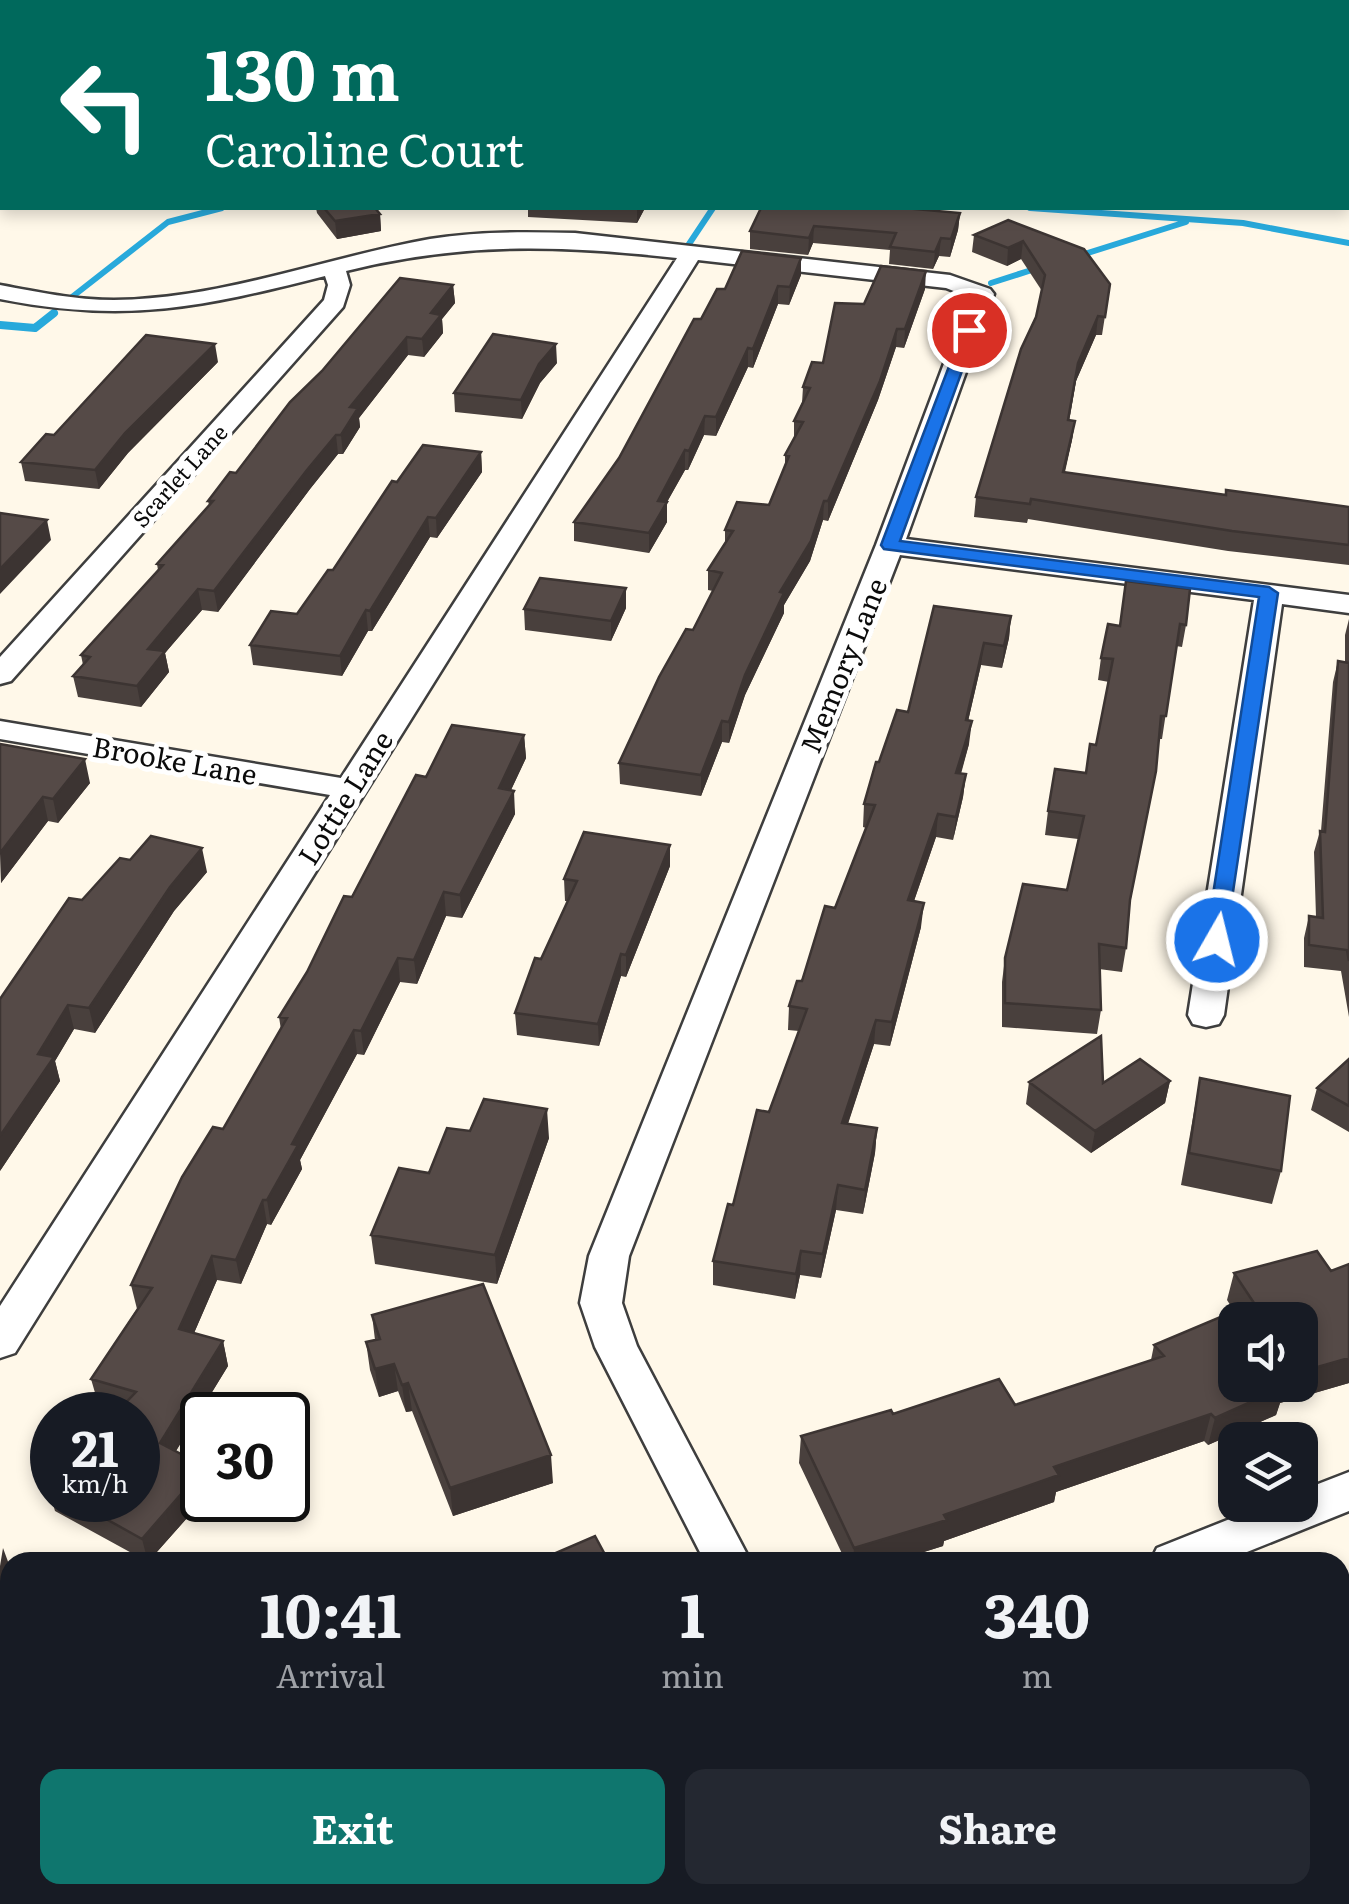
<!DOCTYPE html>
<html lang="en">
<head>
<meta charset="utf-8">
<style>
	:root { --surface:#171b24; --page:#242831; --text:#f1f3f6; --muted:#9ea1a6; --accent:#0f766e }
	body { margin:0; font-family:Literata,serif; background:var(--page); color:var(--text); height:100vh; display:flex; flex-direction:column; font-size:38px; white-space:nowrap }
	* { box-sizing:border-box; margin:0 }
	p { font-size:32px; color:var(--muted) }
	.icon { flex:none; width:55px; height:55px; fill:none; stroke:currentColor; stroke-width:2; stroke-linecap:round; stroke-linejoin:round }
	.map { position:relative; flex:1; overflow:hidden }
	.side { position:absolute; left:0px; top:1552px; width:1350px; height:352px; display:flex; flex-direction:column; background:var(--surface); border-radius:30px 30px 0 0; box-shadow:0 5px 15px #0003 }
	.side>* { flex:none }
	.banner { position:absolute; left:0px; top:0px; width:1350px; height:210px; box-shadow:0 5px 15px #0003; background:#00695c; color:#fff; overflow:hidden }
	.tools { position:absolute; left:1218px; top:1302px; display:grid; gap:20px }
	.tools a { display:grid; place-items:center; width:100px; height:100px; border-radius:20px; background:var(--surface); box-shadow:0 5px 15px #0003; font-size:50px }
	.speed { position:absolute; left:30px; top:1392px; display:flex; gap:20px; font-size:50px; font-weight:700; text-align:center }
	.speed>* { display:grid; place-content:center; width:130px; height:130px; border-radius:50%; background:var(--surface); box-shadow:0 5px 15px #0003; line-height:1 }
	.speed small { font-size:25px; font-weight:400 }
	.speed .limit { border:5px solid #111; border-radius:15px; background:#fff; color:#111 }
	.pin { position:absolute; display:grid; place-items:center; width:85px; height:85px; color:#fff; margin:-42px; border:5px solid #fff; border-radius:50%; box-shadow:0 2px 10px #0007 }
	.me { position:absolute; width:110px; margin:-55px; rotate:8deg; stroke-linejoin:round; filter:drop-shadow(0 0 8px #0008) }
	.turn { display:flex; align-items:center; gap:35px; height:210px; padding:0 40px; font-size:45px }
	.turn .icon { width:130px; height:130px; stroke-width:2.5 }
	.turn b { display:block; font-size:70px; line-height:85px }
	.eta { display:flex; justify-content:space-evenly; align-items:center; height:170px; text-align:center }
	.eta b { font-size:60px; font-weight:700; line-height:70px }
	.button { display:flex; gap:20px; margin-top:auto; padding:20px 40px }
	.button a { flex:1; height:115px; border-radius:20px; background:var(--accent); color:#fff; font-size:40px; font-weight:700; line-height:115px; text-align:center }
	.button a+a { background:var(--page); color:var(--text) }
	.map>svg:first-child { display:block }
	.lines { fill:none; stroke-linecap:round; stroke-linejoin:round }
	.stream-far1 { stroke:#28a9db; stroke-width:6 }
	.stream { stroke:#28a9db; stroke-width:8 }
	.minor-casing { stroke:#3e3e3e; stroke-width:5 }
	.minor { fill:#fff; fill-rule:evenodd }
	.wall { fill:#49403d }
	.shaded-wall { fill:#3c3432 }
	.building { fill:#554a47; stroke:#3c3432; stroke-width:2.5 }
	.route { fill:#1a73e8; stroke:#114b97; stroke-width:2.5 }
	.labels { text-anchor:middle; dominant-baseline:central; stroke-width:10; stroke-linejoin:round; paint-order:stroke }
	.far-street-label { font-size:22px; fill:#0b0b0b; stroke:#fff }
	.street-label { font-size:28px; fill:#0b0b0b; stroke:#fff }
</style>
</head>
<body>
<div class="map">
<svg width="1349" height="1904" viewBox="0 0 1349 1904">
	<rect width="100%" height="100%" fill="#fff8e9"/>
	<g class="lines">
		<path class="stream-far1" d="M1030,208L1243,223L1349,243
			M687,247L713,208
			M1078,256L1186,222
			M991,283L1038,268
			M72,297L168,222L222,208"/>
		<path class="stream" d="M0,325L35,328L54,313"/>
		<defs>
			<path id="minor" d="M987,0H1005V2H987Z
				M0,39L2,40V51H0Z
				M2,87V101L0,102V88Z
				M1348,141H1349V153H1348Z
				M575,233L950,275L990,289L994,294L906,539L1349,595V613L1282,604L1224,1015L1219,1024L1206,1027L1193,1024L1188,1015L1254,600L900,555L629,1256L622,1303L637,1346L751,1562H705L595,1347L580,1303L589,1256L876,545L969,297L946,288L698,260L15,1353L0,1358V1306L330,795L0,739V721L341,778L677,258C559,245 463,242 346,271L350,285L343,307L11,681L0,684V657L324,300L328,285L325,276C203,307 126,324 0,299V285C38,292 75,300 114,300C222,299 324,258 430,239C478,231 527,232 575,233Z
				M1349,1472V1511L1222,1562H1150L1157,1548L1265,1505H1300V1491Z
				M1340,1671L1349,1674V1728L1340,1725Z
				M304,1895H375L371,1904H300Z
				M712,1895H764L768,1904H716Z"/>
		</defs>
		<use href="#minor" class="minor-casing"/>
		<use href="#minor" class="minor"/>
	</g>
	<path class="wall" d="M0,0H89L86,2H2V9L0,8Z
		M98,0H264L261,2H126Z
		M316,208H375L380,214L381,231L337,239L317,213Z
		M528,208H645L637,223L528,217Z
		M960,213L958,230L950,257L939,256L933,269L889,264L890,250L813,243L808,255L750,249V231Z
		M1008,220L1110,284L1102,335H1096L1076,381L1069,420L1075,421L1072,440L1065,472L1225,495L1349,507V565L1228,551L1028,519L1027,523L974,517L976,497L1036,317L1042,291L1021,259L1007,266L972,252L974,235Z
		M801,258V275L789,305L778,304L753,368L748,367L716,436L704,435L688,470H685L667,502V522L649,553L574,541V522L619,458L701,319L725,289Z
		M453,285L455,303L442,319L443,333L424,357L408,355L359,418L360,427L343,454H338L310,489L218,612L202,610L165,653L169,672L141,707L78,697L73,676L83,665L81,655L158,570L157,564L209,505L208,501L236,473Z
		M925,289L904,348L896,347L878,400L828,521L823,520L810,561L784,605V613L745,695L729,743L722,742L701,796L620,784L619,763L693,630L713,591L708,590V570L725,543V530L769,505L785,467V455L794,440V421L802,403L803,387L823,363L864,304Z
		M218,362L128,453L99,489L25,481L21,462L54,435Z
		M557,363L540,383L522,419L455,412L454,393Z
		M481,452L482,472L437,538L430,537L372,631H368L342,676L253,665L250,645L297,614L333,570L397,482Z
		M1126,581L1186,625L1182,647L1176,646L1162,739H1158L1130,904L1126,948L1122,972L1099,969L1101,1010L1097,1034L1002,1027V982L1005,958L1067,890L1078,839L1045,835L1048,811L1086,773L1096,745L1109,682L1098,680L1101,658L1120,626Z
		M626,608L611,641L525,630L524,609Z
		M1011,616L1009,638L1002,668L981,665L968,721L969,744L961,774H966L963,797L953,840L936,837L914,901L921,927L890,1046L874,1044L848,1124L877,1128L875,1153L863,1214L836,1210L821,1278L800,1275L795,1299L713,1285V1261L799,1031L788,1030L789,1006L835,908L866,828L863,827L864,804L879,762L908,712Z
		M1349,619V1017L1341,971L1304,967V938L1309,916L1316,917L1314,852L1320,831H1321L1333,682L1338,661L1345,662V635Z
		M524,735L526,758L511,790L515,814L462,918L446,916L417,984L400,982L364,1055L357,1054L300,1160L302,1169L271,1225L267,1224L241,1284L217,1280L194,1333L223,1341L228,1366L176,1451L202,1465L203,1500L148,1562L55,1511L48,1487L52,1482V1500H138L120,1409L98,1403L91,1379L137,1309L131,1285L281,1030L279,1017L352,897Z
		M0,744L90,783L58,823L48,821L1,883Z
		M130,860L207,872L174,911L95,1033L74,1029L55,1061L60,1081L0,1171L82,900Z
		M670,866L626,977L621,976L599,1046L517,1035L515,1013L568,901H565L564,879Z
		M1349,1059V1132L1311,1110L1317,1088Z
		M1200,1078L1281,1171L1272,1204L1181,1185Z
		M1170,1081L1165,1103L1091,1153L1026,1104L1029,1082L1103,1083Z
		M470,1131L549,1138L497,1284L375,1264L371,1235Z
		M1349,1264V1383L1280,1403L1276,1415L1208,1445L1204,1441L1056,1492L1054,1502L944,1541L943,1546L892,1562H846L799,1463L801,1436L893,1414L1015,1405L1151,1360L1154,1345L1234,1311L1227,1300L1234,1273L1331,1271Z
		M372,1315L553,1483L453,1516L412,1411L406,1412L398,1391L379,1397L370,1370L366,1342L375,1340Z
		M864,1895H1034L1038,1904H868Z
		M1170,1895H1340L1349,1904H1175Z"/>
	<path class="shaded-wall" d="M67,0H89L86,2H67Z
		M247,0H264L261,2H247Z
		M1287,0H1319L1313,2H1282Z
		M637,208H645L637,223Z
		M960,213L958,230L950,257L951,239Z
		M380,214L381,231L337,239L335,221Z
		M814,226L813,243L808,255L809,238Z
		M941,238L939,256L933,269L935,252Z
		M1023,241L1021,259L1007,266L1008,248Z
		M801,258V275L789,305L790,287Z
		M926,271L925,289L904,348L905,329Z
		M453,285L455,303L442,319L443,333L424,357L422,339L431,313Z
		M778,286V304L753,368V349Z
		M1098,316L1096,335L1076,381L1066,439L1078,363Z
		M897,329L896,347L878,400L828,521V501Z
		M407,337L408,355L359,418L360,427L343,454L341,435L350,407Z
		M215,344L218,362L128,453L99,489L95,470L125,433Z
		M556,344L557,363L540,383L522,419L521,400L539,364Z
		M748,348V367L716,436V417Z
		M705,416L704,435L688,470L689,451Z
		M1075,421L1072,440L1060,491L1063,472Z
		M336,435L338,454L310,489L218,612L214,591L307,470Z
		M685,450V470L667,502V522L649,553V533L658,501Z
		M481,452L482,472L437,538L436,518Z
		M824,501L823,520L810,561L784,605V613L745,695L729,743V722L745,675L780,592Z
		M428,517L430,537L372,631L370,611Z
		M47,520L51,540L0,594V569Z
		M626,588V608L611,641V621Z
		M198,589L202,610L165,653L169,672L141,707L137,686L148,649Z
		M366,610L368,631L342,676L340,656Z
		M1011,616L1009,638L1002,668L1004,646Z
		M984,643L981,665L963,743L966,720Z
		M722,721V742L701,796V775Z
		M972,721L969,744L954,796L956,773Z
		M524,735L526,758L501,811L499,788Z
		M85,759L90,783L58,823L53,799Z
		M966,774L963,797L953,840L956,817Z
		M514,791L515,814L462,918L460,895Z
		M43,797L48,821L1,883L0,853Z
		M938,814L936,837L906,924L908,900Z
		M670,845V866L626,977V955Z
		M202,848L207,872L174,911L95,1033L89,1008L170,887Z
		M444,892L446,916L417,984L414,960Z
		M924,903L921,927L890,1046L892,1022Z
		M621,954V976L599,1046L598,1024Z
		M398,958L400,982L364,1055L361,1031Z
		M68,1005L74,1029L55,1061L60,1081L0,1171V1136L38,1054Z
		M876,1020L874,1044L840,1147L842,1123Z
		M354,1030L357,1054L300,1160L302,1169L271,1225L267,1200L292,1144Z
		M1170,1081L1165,1103L1091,1153L1095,1131Z
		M547,1109L549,1138L497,1284L495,1255Z
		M877,1128L875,1153L863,1214L865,1190Z
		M838,1185L836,1210L821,1278L823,1254Z
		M263,1200L267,1224L241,1284L236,1260Z
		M801,1251L800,1275L795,1299L796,1274Z
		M212,1256L217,1280L185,1354L179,1329Z
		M223,1341L228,1366L166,1467L160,1443Z
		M1349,1358V1383L1280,1403L1276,1415L1208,1445L1215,1418L1275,1385H1300V1372Z
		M394,1364L398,1391L379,1397L375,1369Z
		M408,1383L412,1411L406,1412L402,1385Z
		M1211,1414L1204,1441L1056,1492L1054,1502L944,1541L943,1546L892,1562H853L854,1548L944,1515L1054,1467Z
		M551,1455L553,1483L453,1516L450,1488Z
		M202,1470L203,1500L148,1562L142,1539Z
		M3,1548L10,1567V1574L0,1630V1566Z
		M10,1871V1895H40L14,1904H0V1874Z
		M1226,1897L1224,1904H1207Z"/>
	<path class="building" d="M526,0H581L580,2H525Z
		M649,0H697L696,2H648Z
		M793,0H841V2H793Z
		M900,0H951V2H900Z
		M1045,0H1087V2H1045Z
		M1156,0H1287L1282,2H1156Z
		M324,208H375L380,214L335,221Z
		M761,208H904L960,213L951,239L941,238L935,252L890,247L896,233L814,226L809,238L750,231Z
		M1008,220L1084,249L1110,284L1105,317L1098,316L1078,363L1068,420L1075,421L1063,472L1226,495V490L1349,507V545L1232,531L1031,499L1030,504L976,497L1021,349L1036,317L1045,275L1023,241L1008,248L974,235Z
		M742,251L801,258L790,287L778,286L753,349L748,348L716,417L705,416L689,451L685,450L658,501L667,502L649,533L574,522L619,458L694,319H701L717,289H725Z
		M881,266L926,271L905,329H897L880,381L828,501H824L811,541L780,592L784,593L745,675L729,722L722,721L701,775L619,763L659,677L686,629L693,630L722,573L708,570L733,531L725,530L737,502L769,505L789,456L785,455L803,422L794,421L810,388L803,387L812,362L823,363L835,303L864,304Z
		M400,278L453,285L431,313L441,315L422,339L407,337L350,407L358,408L341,435H336L307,470L214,591L198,589L148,649L165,651L137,686L73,676L90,657L81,655L163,565L157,564L213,501H208L230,472L236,473L290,402L322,371Z
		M493,334L556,344L539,364L521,400L454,393Z
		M146,335L215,344L125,433L95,470L21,462L46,434L54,435Z
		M423,445L481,452L436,518L428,517L370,611L366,610L340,656L250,645L271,611L297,614L328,570H333L392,481L397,482Z
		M0,513L47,520L0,569Z
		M540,578L626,588L611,621L524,609Z
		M1126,581L1190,589L1186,625L1180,624L1166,716H1161L1156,771L1130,900L1126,948L1099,944L1101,1010L1005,1003V958L1023,884L1067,890L1084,816L1048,811L1055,769L1086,773L1090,744L1096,745L1113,659L1101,658L1108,624L1120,626Z
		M934,606L1011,616L1004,646L984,643L966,720L972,721L956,773L966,774L956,817L938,814L908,900L924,903L892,1022L876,1020L842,1123L877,1128L865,1190L838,1185L823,1254L801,1251L796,1274L713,1261L728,1204L733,1205L757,1110L769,1112L807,1009L789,1006L797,981H802L825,906L835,908L875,805L864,804L876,762H879L897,710L908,712Z
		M1338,661L1349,663V961L1347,950L1309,945V916L1323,918L1320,831L1325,832Z
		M452,725L524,735L499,788L514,791L460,895L444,892L414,960L398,958L361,1031L354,1030L292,1144L298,1145L267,1200H263L236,1260L212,1256L179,1329L223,1341L160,1443L202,1465V1470L142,1539L72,1500H138V1415H114L136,1392L91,1379L152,1288L131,1285L182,1177L213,1127L223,1129L287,1018L279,1017L307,972L344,896L352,897L416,775L426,777Z
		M0,744L85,759L53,799L43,797L0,853Z
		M584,832L670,845L626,955L621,954L598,1024L515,1013L535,958L541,959L577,881L564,879Z
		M151,836L202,848L170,887L89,1008L68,1005L38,1054L54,1057L0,1136V999L69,898L82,900L120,858L130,860Z
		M1101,1036L1103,1083L1140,1059L1170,1081L1095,1131L1029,1082Z
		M1349,1059V1106L1317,1088Z
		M1200,1078L1290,1096L1281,1171L1189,1153Z
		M484,1099L547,1109L495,1255L371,1235L399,1168L429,1173L447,1128L470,1131Z
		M1317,1251L1331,1271L1349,1264V1358L1300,1372V1320H1235V1385H1282L1284,1387L1215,1418L1211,1414L1054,1467L1059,1475L944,1515L947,1520L854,1548L801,1436L891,1410L893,1414L999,1379L1015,1405L1164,1356L1154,1345L1254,1303L1234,1273Z
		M483,1284L551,1455L450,1488L408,1383L402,1385L394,1364L375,1369L366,1342L380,1339L372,1315Z
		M595,1536L609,1562H535Z
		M10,1734V1871L0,1874V1737Z
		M1340,1863L1349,1879V1904H1231L1226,1897L1207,1904H1200L1196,1895H1340Z
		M881,1895H1034L1038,1904H886Z"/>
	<path class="route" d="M964,327L977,330L900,541L1269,587L1278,593L1225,945L1217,947L1206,940L1259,597L884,549L881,545Z"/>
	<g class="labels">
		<g class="far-street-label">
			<text transform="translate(179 475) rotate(-48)">Scarlet Lane</text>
		</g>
		<g class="street-label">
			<text transform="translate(842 665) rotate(-68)">Memory Lane</text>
			<text transform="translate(175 759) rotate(10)">Brooke Lane</text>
			<text transform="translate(344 797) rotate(-58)">Lottie Lane</text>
		</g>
	</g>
</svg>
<div class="tools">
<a><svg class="icon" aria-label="sound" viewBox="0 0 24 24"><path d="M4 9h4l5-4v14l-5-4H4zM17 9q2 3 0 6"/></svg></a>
<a><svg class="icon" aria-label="layers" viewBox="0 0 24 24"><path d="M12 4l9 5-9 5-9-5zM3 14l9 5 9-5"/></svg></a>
</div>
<div class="speed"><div>21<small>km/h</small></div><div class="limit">30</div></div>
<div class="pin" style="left:969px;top:330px;background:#d93025"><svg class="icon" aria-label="arrive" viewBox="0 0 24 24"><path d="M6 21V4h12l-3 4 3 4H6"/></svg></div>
<svg class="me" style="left:1217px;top:940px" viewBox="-20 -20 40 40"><circle r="17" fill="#1a73e8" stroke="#fff" stroke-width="3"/><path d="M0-11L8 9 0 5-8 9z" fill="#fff"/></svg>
<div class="banner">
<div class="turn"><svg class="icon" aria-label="left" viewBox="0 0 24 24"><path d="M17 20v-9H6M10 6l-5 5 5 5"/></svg><div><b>130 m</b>Caroline Court</div></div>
</div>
<section class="side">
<div class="eta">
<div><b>10:41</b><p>Arrival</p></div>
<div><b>1</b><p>min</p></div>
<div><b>340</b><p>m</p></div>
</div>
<div class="button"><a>Exit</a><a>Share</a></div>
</section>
</div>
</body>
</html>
